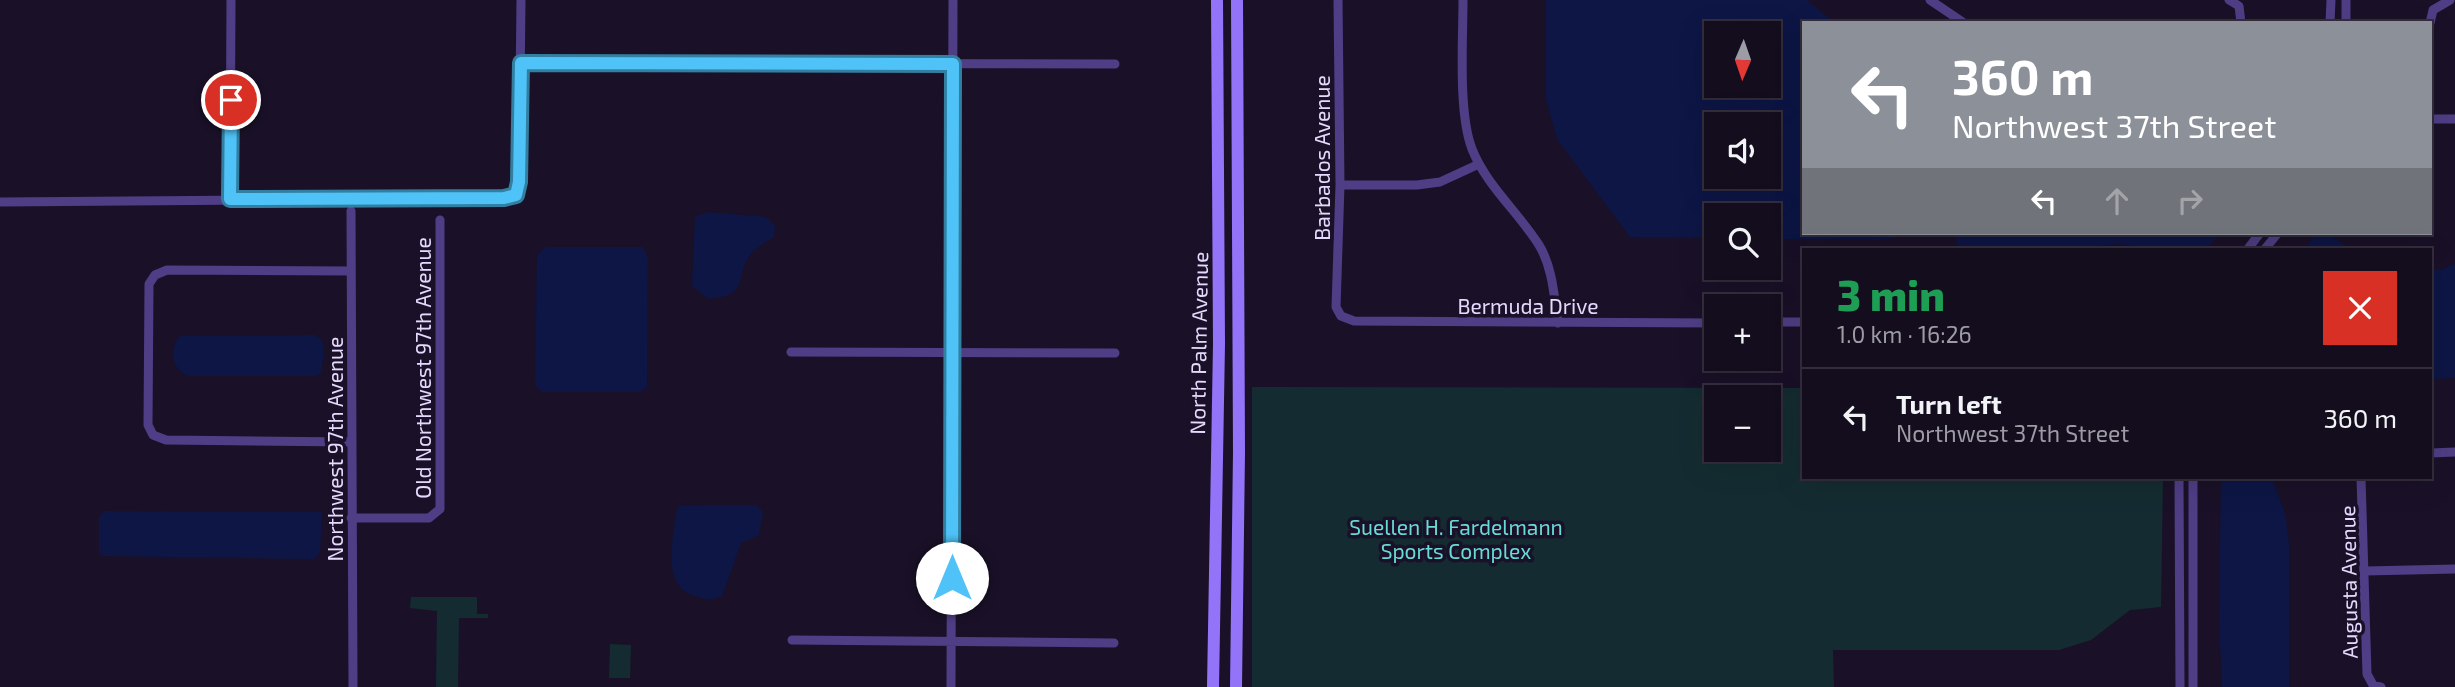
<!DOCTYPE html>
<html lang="en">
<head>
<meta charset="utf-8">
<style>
	:root { --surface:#140d1e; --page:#1d1627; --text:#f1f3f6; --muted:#9d9ca4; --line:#332d3c }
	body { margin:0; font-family:"Exo 2",sans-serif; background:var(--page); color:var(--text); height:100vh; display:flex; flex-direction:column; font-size:26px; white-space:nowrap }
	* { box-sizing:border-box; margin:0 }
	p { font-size:23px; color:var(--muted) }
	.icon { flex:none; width:38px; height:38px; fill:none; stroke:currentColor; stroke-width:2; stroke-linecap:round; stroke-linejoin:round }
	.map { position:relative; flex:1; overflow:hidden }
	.drawer { position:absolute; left:1802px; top:248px; width:630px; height:231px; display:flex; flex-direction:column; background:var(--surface); border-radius:0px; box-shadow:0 7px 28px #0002,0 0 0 2px var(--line) }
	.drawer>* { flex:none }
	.hud { position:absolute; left:1802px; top:21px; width:630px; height:214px; border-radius:0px; box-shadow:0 7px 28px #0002,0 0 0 2px var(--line); background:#8c9099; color:#fff; overflow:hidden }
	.needle { width:46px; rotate:182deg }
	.controls { position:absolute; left:1704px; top:21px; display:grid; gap:14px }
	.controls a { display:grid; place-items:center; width:77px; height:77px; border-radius:0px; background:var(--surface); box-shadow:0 7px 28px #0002,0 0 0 2px var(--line); font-size:35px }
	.pin { position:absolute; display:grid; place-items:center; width:60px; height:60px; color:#fff; margin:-30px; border:4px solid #fff; border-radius:50%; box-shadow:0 2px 7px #0007 }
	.me { position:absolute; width:77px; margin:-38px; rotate:0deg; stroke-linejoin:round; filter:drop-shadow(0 0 5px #0008) }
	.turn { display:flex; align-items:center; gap:24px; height:147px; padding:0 35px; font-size:32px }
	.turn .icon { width:91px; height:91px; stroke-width:2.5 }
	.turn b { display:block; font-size:49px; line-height:60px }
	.lanes { display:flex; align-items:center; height:66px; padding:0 35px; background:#0003; justify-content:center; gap:35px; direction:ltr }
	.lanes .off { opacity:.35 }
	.round { display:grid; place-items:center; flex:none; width:74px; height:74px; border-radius:0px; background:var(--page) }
	.headline { display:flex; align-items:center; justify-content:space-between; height:119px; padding:0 35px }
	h1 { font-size:42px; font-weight:800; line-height:52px; color:#1e9e55 }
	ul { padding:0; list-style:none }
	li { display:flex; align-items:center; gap:21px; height:98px; padding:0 35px; border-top:2px solid var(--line) }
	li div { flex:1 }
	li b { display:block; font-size:26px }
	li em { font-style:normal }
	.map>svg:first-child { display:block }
	.green { fill:#142c31; fill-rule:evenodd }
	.water { fill:#0d1645; fill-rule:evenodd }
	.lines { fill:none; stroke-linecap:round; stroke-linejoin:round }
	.street { stroke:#4f3e85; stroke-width:9 }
	.secondary { stroke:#9374f9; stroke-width:12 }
	.route-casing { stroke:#337fa1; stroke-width:18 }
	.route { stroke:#4fc3f7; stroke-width:12 }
	.labels { text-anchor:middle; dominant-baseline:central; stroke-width:7; stroke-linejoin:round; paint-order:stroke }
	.street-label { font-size:21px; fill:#e5d9fd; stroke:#1a1128 }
	.park-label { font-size:21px; fill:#67dcd7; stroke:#1a1128 }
</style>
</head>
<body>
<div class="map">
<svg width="2455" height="687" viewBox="0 0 2455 687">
	<rect width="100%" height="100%" fill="#1a1128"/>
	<path class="green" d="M1252,387L1804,388V478H2163L2161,607L2130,610L2091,640L2059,650H1833L1834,687H1252ZM1717,397H1769V450H1717Z
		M411,597H477V614H488V618H459L458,687H436L437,611L410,608Z
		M610,644L631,645L630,678H609Z"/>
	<path class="water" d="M1546,0H1807L1835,23H1804V233H1921L1884,240L1769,239V215H1717V238L1630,237L1557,139L1546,99ZM1769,33V86H1717V33ZM1769,124V177H1717V124Z
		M707,212L766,217L775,226L774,237C766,242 757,247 751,254C733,275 753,295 709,299L692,286L695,217Z
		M1954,233H2221L2205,250H2160L2118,244L2068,250H1959Z
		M2318,233L2332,237L2354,250H2303Z
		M546,247H643L648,258L647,387L640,392H542L535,385L537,255Z
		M2455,264V378L2431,379V270H2440Z
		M315,335L322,340L324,353L321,372L316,376H188C172,369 168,350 180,336Z
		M2221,478H2272L2285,513L2289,544V687H2222L2219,619Z
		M757,505L763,512L759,535L741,543L722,596C711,601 706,599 695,596C660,587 674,538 676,511L680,506Z
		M105,511L322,512L320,553L314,559L103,556L99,552V516Z"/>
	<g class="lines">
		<path class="street" d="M1338,0L1340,185L1336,307L1341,316L1354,321L1717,323
			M1463,0C1463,40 1458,113 1472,149C1486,185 1519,213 1539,245C1553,268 1554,297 1558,323
			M1930,0L1964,23
			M2229,0L2239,6L2241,23
			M2330,23L2331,0
			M2346,23V0
			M2430,23L2433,10L2450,0
			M521,63L1115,64
			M2431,119H2455
			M1340,185H1417L1440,182L1479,164
			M230,199L231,0
			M0,202L504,198L516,195L519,182L521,0
			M351,211L353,687
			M2247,250L2260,233
			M2264,250L2278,233
			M1769,322H1804
			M791,352L1115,353
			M350,442L166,440L153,435L148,425L149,284L155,275L167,270L351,271
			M2431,453L2455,452
			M2179,478L2180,687
			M2193,478V687
			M2361,478L2367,674L2373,685L2381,687
			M351,518H429L440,509V220
			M2365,571L2455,569
			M792,640L1114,643
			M951,687L953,0"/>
		<path class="secondary" d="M1213,687L1219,344L1217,0
			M1236,687L1239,452L1237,0"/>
	</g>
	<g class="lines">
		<defs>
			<path id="route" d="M231,100L230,199L504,198L516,195L519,182L521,63L953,64L952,578"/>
		</defs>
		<use href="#route" class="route-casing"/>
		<use href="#route" class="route"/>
	</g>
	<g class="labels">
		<g class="street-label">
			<text transform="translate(1321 158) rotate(-90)">Barbados Avenue</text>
			<text x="1528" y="305">Bermuda Drive</text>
			<text transform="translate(1198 343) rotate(-89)">North Palm Avenue</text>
			<text transform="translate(422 368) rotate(-90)">Old Northwest 97th Avenue</text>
			<text transform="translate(334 449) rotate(-90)">Northwest 97th Avenue</text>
			<text transform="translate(2348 582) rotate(-91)">Augusta Avenue</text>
		</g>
		<g class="park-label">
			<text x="1456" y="526">Suellen H. Fardelmann<tspan x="1456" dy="24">Sports Complex</tspan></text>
		</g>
	</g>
</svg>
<div class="controls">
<a><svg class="needle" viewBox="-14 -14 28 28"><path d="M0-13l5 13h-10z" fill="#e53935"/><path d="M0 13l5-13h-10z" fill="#9d9ca4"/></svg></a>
<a><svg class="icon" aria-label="sound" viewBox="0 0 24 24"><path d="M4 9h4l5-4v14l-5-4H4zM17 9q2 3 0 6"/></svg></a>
<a><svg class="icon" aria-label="search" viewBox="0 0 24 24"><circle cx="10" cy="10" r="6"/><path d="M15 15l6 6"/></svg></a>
<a>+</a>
<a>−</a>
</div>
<div class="pin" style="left:231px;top:100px;background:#d93025"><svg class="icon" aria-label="arrive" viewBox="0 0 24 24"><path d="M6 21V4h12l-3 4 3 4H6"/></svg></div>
<svg class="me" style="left:952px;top:578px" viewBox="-20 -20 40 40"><circle r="19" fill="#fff"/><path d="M0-13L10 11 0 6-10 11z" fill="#4fc3f7"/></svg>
<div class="hud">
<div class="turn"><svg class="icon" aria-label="left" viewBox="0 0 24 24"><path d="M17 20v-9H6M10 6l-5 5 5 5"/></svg><div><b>360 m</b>Northwest 37th Street</div></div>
<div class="lanes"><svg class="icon" aria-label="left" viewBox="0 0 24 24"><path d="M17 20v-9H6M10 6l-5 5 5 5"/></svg><svg class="icon off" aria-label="ahead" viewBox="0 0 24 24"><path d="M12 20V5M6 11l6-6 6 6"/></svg><svg class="icon off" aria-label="right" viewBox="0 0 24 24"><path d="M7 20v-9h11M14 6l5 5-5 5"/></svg></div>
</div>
<section class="drawer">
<div class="headline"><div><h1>3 min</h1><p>1.0 km · 16:26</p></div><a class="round" style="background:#d93025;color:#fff"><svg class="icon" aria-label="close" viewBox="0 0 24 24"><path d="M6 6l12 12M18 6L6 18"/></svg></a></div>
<ul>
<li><svg class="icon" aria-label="left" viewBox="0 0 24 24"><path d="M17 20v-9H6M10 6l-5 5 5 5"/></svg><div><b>Turn left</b><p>Northwest 37th Street</p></div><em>360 m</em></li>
</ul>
</section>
</div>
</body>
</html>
